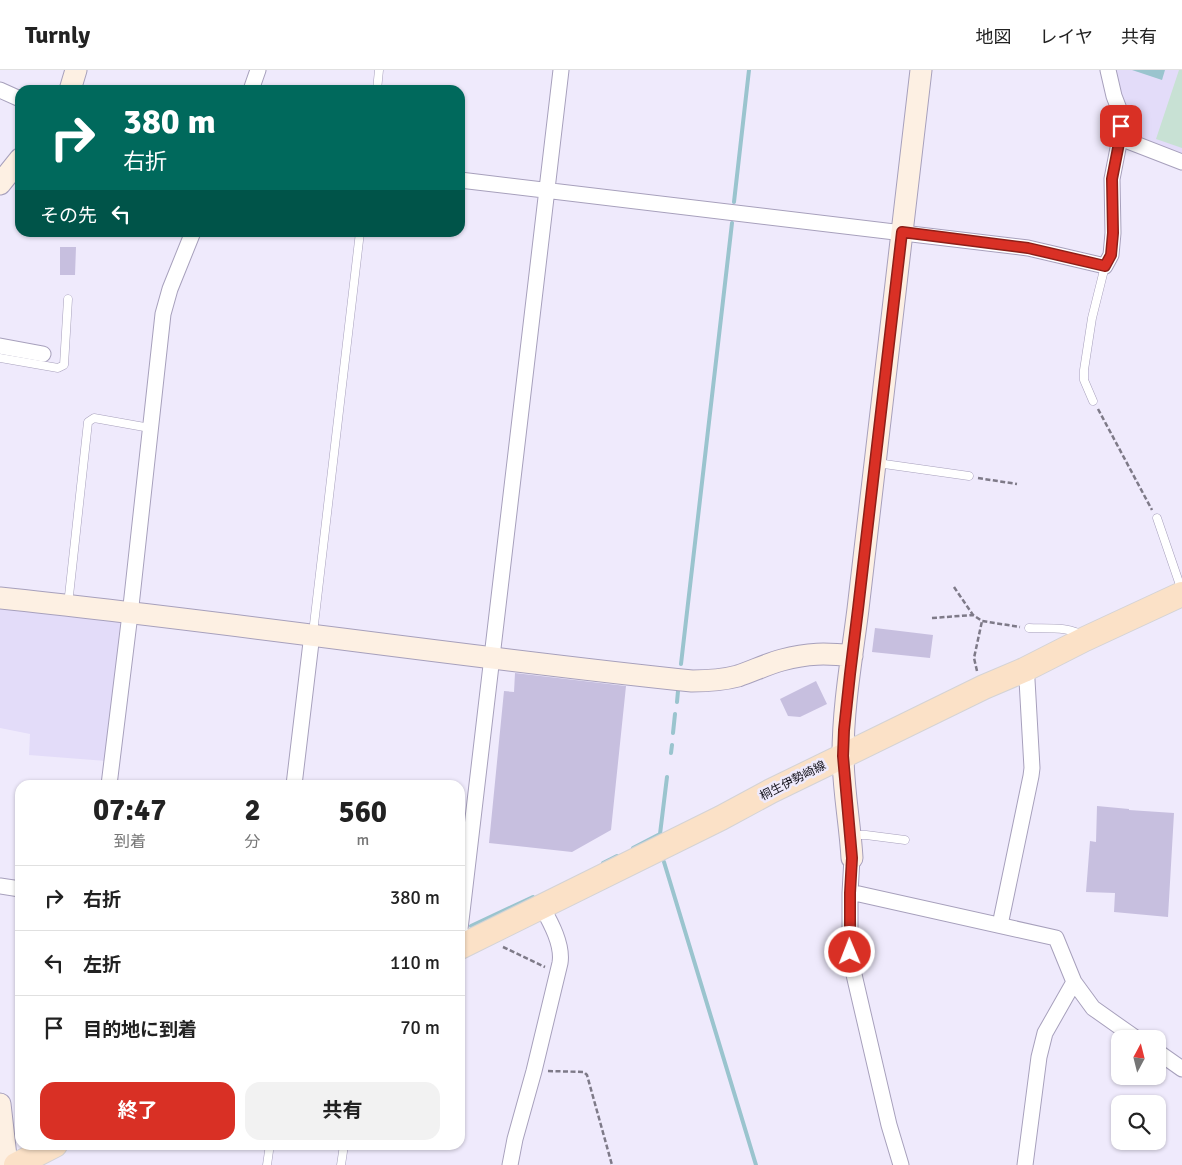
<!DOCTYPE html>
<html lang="ja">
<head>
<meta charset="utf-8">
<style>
	:root { --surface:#fff; --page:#f2f2f2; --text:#222; --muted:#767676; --line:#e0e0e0; --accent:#d93025 }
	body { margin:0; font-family:Signika,"Noto Sans JP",sans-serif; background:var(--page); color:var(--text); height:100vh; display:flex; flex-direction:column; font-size:19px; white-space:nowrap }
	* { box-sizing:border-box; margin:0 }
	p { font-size:16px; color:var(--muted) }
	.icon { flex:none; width:28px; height:28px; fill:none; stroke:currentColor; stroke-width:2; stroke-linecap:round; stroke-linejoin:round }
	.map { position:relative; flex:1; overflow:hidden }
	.details { position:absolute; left:15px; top:710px; width:450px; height:370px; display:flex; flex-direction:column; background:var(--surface); border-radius:15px; box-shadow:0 1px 4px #0004 }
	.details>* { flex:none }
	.hud { position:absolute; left:15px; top:15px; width:450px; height:152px; border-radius:15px; box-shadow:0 1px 4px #0004; background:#00695c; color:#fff; overflow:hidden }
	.needle { width:32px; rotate:7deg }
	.tools { position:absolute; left:1111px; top:960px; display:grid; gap:10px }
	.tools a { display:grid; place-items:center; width:55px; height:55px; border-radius:10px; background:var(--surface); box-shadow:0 1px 4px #0004; font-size:25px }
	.pin { position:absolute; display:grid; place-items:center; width:42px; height:42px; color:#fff; margin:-21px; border-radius:10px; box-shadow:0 2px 8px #0006 }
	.me { position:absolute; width:55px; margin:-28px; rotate:359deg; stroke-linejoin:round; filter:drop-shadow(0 0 4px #0008) }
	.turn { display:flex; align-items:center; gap:18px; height:105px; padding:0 25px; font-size:22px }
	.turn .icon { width:65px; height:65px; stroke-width:2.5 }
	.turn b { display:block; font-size:35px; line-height:42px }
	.then { display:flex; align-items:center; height:48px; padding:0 25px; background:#0003; gap:10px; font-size:19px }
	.eta { display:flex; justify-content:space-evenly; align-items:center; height:85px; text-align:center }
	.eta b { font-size:30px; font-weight:700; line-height:35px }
	.cta { display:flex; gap:10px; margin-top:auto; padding:10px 25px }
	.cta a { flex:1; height:58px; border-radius:15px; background:var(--accent); color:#fff; font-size:20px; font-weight:700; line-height:58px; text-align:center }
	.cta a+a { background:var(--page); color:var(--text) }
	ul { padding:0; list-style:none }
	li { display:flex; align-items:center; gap:15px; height:65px; padding:0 25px; border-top:1px solid var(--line) }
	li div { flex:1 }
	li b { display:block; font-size:19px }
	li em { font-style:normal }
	header { display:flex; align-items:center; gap:30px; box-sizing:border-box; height:70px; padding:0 25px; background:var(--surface); border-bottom:1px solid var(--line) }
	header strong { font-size:24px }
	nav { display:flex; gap:28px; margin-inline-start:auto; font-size:18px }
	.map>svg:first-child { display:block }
	.built { fill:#e3dcf9 }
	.green { fill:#c8e1d4 }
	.water { fill:#9ac4ce }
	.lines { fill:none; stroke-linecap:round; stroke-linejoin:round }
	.stream { stroke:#9ac4ce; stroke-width:4 }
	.building { fill:#c7bfdf }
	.lane-casing { stroke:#a7a0bc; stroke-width:9 }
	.street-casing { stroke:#a7a0bc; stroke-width:17 }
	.secondary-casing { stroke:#a7a0bc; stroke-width:23 }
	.primary-casing { stroke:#d4d3d5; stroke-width:26 }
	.path { stroke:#7e7a88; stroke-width:2.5; stroke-dasharray:5 2.5; stroke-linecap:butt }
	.lane { stroke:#fff; stroke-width:8 }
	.street { stroke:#fff; stroke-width:15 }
	.secondary { stroke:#fdf0e3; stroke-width:21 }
	.primary { stroke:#fbe1c7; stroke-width:24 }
	.route-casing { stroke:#8d1f18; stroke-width:12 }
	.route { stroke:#d93025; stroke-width:9 }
	.labels { text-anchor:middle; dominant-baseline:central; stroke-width:5; stroke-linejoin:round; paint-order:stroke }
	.street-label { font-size:12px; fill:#0f0d16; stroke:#efeafc }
</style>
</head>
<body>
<header>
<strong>Turnly</strong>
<nav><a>地図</a><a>レイヤ</a><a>共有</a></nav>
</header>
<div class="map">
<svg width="1182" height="1095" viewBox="0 0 1182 1095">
	<rect width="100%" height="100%" fill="#efeafc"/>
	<path class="built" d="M1114,0H1182V84L1133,66L1128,57L1126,36Z
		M0,535L117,549L121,554L106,691L29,685L30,664L0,658Z"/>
	<path class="green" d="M1179,0H1182V78L1156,69Z"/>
	<path class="water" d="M1132,0H1165L1162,10Z"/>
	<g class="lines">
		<path class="stream" d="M734,132L749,0
			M681,594L732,153
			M677,632L678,621
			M673,663L675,644
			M671,683L672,675
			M633,778L660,764L667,707
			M664,792L756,1095
			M603,793L617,786
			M471,856L533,827"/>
	</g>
	<path class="building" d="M60,177H76L75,205H60Z
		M875,558L933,565L930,588L872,582Z
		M515,603L626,616L611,760L572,782L489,773L504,621L514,622Z
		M816,611L827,634L800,647L788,646L780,629Z
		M1097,736L1129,739V740L1174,743L1168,847L1114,842L1115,823L1086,822L1090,771L1096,772Z"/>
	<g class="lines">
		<defs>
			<path id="lane" d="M377,20L379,0
				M0,288L58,298L64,295L68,229
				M1093,331L1084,310V300L1092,248L1105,196
				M877,393L969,406
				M1157,448L1182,521
				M68,535L88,352L94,348L150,358
				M1029,558C1043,559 1072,556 1082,566
				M313,563L360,162
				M852,765H866L905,770
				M267,1095L269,1081
				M341,1095L344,1075"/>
			<path id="street" d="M0,20L20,29
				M251,20L258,0
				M1120,68L1182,92
				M460,110L1028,178L1105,196L1111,185L1113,163L1112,109L1120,68L1121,56L1119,39L1114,26L1108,0
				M0,276L43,284
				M109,715L131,536L163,244L170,219L193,162
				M294,715L312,564
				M852,788L850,823V866L852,896L889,1055L901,1095
				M0,816L20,819
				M850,823L859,824L1056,868L1074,912L1093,938L1137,969
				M1000,855L1031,706L1032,698L1027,610L1024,600
				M464,875L461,867L460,859L561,0
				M1158,982L1182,999
				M510,1095L515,1069L534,1001L560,893C563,875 551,853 542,837
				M1025,1095L1039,987L1045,963L1074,912"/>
			<path id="secondary" d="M70,20L76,0
				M0,114L20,89
				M0,528C231,552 461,587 692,611C708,611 723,610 738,606C753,601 767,594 782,590C808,583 826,583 852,586
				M852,788C850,753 843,719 843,685C843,636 852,587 858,539L921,0
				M0,1034L7,1095"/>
			<path id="primary" d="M460,877L721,748L771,721L843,686L984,617L1024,600L1085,569L1182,524
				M16,1095L55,1075"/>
		</defs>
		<use href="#lane" class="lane-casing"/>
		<use href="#street" class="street-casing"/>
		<use href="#secondary" class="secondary-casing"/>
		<use href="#primary" class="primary-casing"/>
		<path class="path" d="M1098,339L1152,440
			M978,408L1017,414
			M954,517L973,545L982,551L1020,557
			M932,548L973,545
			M977,601L974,588L982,551
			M503,877L545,897
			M548,1001L584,1002L587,1005L612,1095"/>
		<use href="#lane" class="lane"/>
		<use href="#street" class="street"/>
		<use href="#secondary" class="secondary"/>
		<use href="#primary" class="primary"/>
	</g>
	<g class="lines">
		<defs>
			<path id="route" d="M850,882V823L852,788L843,686L844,660L850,604L858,539L902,162L1028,178L1105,196L1111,185L1113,163L1112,109L1120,68L1121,56"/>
		</defs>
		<use href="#route" class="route-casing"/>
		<use href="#route" class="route"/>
	</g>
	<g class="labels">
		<g class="street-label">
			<text transform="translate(793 711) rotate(-27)">桐生伊勢崎線</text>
		</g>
	</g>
</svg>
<div class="tools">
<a><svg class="needle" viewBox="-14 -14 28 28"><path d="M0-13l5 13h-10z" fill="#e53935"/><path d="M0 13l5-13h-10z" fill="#767676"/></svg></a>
<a><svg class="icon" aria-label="search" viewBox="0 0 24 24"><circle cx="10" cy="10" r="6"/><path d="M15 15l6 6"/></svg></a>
</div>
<div class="pin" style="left:1121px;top:56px;background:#d93025"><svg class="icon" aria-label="arrive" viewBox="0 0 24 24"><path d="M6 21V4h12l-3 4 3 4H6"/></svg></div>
<svg class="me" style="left:850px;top:882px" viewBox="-20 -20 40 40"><circle r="17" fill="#d93025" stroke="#fff" stroke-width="3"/><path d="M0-11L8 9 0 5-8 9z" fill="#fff"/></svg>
<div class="hud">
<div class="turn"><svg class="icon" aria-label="right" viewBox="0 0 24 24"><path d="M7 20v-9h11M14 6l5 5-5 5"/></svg><div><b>380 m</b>右折</div></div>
<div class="then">その先<svg class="icon" aria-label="left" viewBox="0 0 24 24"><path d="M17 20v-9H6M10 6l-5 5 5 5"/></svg></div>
</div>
<section class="details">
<div class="eta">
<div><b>07:47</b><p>到着</p></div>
<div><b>2</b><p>分</p></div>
<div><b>560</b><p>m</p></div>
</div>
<ul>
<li><svg class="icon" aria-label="right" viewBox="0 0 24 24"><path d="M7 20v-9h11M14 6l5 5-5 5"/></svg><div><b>右折</b></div><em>380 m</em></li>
<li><svg class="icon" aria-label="left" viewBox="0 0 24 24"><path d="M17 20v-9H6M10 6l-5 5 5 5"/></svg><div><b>左折</b></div><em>110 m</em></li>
<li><svg class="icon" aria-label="arrive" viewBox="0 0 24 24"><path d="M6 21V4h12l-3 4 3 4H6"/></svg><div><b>目的地に到着</b></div><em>70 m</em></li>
</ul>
<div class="cta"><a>終了</a><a>共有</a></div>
</section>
</div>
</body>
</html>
